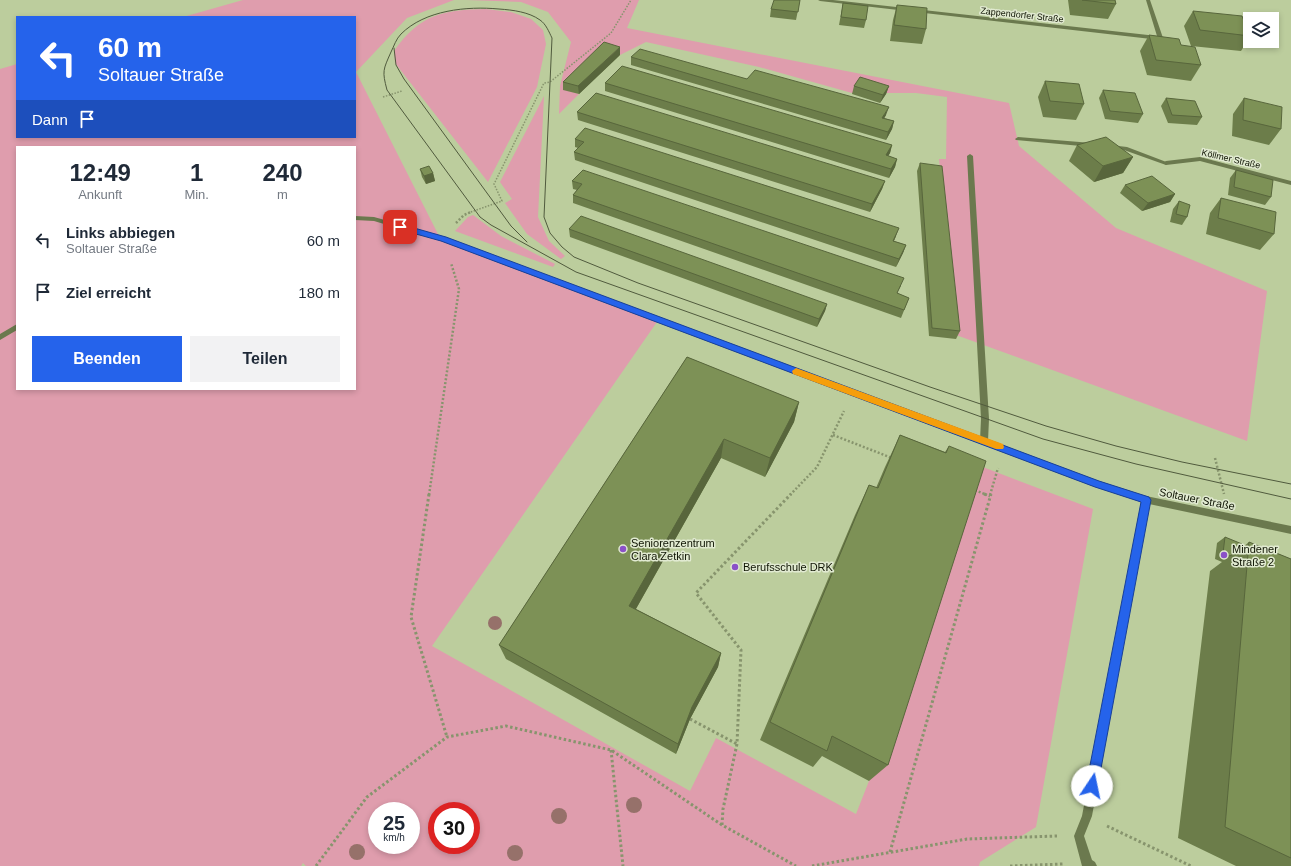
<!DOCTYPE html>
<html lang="de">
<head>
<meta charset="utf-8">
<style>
	:root { --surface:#fff; --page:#f2f2f3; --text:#1f2937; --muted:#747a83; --accent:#2563eb }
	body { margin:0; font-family:Arial,sans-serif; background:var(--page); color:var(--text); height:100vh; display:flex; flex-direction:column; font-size:15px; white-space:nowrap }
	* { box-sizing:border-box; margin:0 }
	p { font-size:13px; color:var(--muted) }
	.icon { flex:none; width:22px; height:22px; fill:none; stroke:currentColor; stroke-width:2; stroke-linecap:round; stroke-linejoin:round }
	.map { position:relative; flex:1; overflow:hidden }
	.drawer { position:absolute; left:16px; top:146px; width:340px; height:244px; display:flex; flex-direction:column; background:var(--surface); border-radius:0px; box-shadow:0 2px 6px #0003 }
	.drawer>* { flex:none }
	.guide { position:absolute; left:16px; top:16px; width:340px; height:122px; border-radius:0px; box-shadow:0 2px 6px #0003; background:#2563eb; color:#fff; overflow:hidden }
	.fabs { position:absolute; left:1243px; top:12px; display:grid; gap:8px }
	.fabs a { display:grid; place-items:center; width:36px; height:36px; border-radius:0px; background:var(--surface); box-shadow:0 2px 6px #0003; font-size:20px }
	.speed { position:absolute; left:368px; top:802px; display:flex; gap:8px; font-size:20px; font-weight:700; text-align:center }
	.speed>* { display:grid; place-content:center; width:52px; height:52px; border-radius:50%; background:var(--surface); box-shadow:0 2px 6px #0003; line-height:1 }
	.speed small { font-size:10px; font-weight:400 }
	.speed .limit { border:6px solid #d22; background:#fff; color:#111 }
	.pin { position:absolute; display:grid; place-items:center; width:34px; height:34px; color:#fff; margin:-17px; border-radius:8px; box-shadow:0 2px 6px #0006 }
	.me { position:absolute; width:44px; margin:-22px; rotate:11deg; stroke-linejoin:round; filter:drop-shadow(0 0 3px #0008) }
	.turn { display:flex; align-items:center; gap:14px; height:84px; padding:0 16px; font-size:18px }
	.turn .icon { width:52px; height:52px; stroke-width:2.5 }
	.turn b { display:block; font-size:28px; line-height:34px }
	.then { display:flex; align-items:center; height:38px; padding:0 16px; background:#0003; gap:8px; font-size:15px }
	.eta { display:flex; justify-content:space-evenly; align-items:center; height:68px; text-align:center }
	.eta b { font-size:24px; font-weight:600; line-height:28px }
	.cta { display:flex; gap:8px; margin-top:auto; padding:8px 16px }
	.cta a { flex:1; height:46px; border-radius:0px; background:var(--accent); color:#fff; font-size:16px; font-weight:600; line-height:46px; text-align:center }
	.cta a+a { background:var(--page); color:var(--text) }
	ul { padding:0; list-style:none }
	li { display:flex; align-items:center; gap:12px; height:52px; padding:0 16px }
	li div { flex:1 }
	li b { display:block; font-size:15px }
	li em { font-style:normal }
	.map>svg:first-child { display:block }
	.green { fill:#df9dad; fill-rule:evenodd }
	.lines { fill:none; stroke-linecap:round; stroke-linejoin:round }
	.path-far2 { stroke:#87946d; stroke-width:1.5; stroke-dasharray:1.5 1.5; stroke-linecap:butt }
	.path-far1 { stroke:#87946d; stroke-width:2.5; stroke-dasharray:2 2; stroke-linecap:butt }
	.path { stroke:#87946d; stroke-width:3; stroke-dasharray:2.5 2.5; stroke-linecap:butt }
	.lane { fill:#6b794e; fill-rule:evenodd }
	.street { fill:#6b794e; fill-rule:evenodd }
	.tram { stroke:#505a3d; stroke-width:1 }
	.tree { fill:#96716a }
	.wall { fill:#6c7d4a }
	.shaded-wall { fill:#58663c }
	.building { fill:#7d9156; stroke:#58663c }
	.route { fill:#2563eb; stroke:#184099 }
	.slow { fill:#f59e0b }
	.poi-dot { fill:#8b51c8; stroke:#e1ead1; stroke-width:1.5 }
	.labels { text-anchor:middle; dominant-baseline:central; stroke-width:3; stroke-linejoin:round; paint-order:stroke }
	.far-street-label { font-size:9px; fill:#101504; stroke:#e1ead1 }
	.street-label { font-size:11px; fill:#101504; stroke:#e1ead1 }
	.poi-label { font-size:11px; fill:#101504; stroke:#e1ead1; text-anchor:start }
</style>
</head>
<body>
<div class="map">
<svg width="1291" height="866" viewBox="0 0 1291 866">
	<rect width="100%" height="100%" fill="#bccd9d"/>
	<path class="green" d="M243,0H454L407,18L356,72L440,238L659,319L432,646L690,791L716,738L856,814L869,781L975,464L1093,509L1036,827L980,862L979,866H306L303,863L301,866H0V69L17,64V137H355V17H183ZM17,147H355V389H17ZM377,811H411V845H377ZM437,811H471V845H437Z
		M466,0H639L627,28L1009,103L1019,146L1116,228L1267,291L1247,441L956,335L939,159H946L947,97L916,93H852L759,67L646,42L620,55L564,89L579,94L559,114L560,86L571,42L548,12L521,2Z
		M486,9L511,12L531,19L543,30L546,44L537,87L488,182L395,63L394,51C420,14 443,10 486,9Z
		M544,96L538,217L549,241L565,256L561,259L527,234L505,203L512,199L500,182Z
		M473,215L501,236L555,264L553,267L455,231L468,217Z"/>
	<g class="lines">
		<path class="path-far2" d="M383,97L402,91
			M468,213L502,201L494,184L544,83L550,82L611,33L631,0"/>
		<path class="path-far1" d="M456,223L464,215L471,212
			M833,435L892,458
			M1215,458L1224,494
			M975,490L987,495
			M429,495L459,289L451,263
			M790,495L817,467L844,411
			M990,495L998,468"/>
		<path class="path" d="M429,494L411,617L447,737
			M984,494L990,496
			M690,719L737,744
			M611,750L623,866
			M722,825L723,809L737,744L741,650L696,593L791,494
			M1107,826L1191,866
			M890,852L991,494
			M316,866L367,797L447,737L506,726L611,750L722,825L796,866
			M812,866L967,839L1057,836
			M1010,866L1063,864"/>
		<path class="lane" d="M1018,137L1092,143L1095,145L1092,147L1016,140L1015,139Z
			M1110,145L1127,147L1169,163L1166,165L1124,150L1108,148V146Z
			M970,154L973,156L989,419L988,441L987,443H981L980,441L981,419L967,156Z"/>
		<path class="street" d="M818,0H833L1157,36L1146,0H1150L1163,38L1160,40L820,1Z
			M1200,157L1291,181V185L1200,161L1166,165L1163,163L1166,161Z
			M355,216L374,217L445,237L1099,481L1146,496L1291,526V534L1149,504L1092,816L1084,836L1092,860L1095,862L1097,866H1082L1074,836L1082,816L1141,502L1095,487L441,241L374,221L355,220Z
			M17,324V330L0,340V334Z"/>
		<path class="tram" d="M394,48L396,65L404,79L511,226L527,242
			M1291,484L1182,462L1116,446L1046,426L930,387L638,283L574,257L562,247L550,233L544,217L552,38C549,32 546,24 540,20C529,12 513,10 499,9C467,6 425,10 401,34C396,39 394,46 391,52C383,70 382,71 387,90L480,217L491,225L576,272L1043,439L1136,464L1291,499"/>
	</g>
	<g class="tree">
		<circle cx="495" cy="623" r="7"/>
		<circle cx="634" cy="805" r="8"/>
		<circle cx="559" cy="816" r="8"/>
		<circle cx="357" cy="852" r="8"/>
		<circle cx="515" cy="853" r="8"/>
	</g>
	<path class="wall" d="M800,0L796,20L770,17L771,9Z
		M1068,0H1115L1116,4L1108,19L1070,15Z
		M843,3L866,20L864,28L839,25Z
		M897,5L926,29L922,44L890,41L893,20Z
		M1193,11L1250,34V37L1241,51L1191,46L1184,26Z
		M1149,35L1181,45L1201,65L1191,81L1147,75L1140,51Z
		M620,55L579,94L563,90V82Z
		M631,57L747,79L886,115L884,118L894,121L892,129L886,140L631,65Z
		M1045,81L1084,104L1076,120L1043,117L1038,97Z
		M605,83L892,145L890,153L888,156L897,159L895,167L889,178L605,91Z
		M854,86H889L886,94L880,103L852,94Z
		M1103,90L1143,114L1138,123L1105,119L1099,98Z
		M1166,98L1202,117L1197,125L1168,123L1161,106Z
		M1244,98L1281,129L1269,145L1232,136L1233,114Z
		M577,112L885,181L882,189L870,212L578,120Z
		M575,139L896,236L894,241L906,245L903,253L896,267L575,160L574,152L578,148L575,147Z
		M1077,145L1133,157L1123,173L1094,182L1069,161Z
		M920,163L960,331L956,339L929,336L917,171Z
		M420,169L433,173L435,181L426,184L422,177Z
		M1236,170L1271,197L1265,205L1228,195L1230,178Z
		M572,181L901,286L897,293L909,298L901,318L573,203V195L577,190L573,189Z
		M1125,185L1175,194L1170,202L1142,211L1120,193Z
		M1221,198L1274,234L1260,250L1206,234L1210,213Z
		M1179,201L1187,217L1182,225L1170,222L1173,209Z
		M569,229L827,304L825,311L817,327L570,237Z
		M687,357L799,402L794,422L765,477L721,458L636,609L721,653L718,667L690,719L676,754L506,659L499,645Z
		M900,435L945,452L949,446L888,765L869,781L822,756L813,767L760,740L855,515L869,485L876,488L885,467Z
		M1225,537L1242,548L1249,542L1291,559V866H1236L1178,838L1210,571L1222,562L1215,559L1217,543Z"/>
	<path class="shaded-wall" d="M620,47V55L579,94L578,86Z
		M889,86L886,94L880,103L883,95Z
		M889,107L886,115L880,126L882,118Z
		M894,121L892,129L886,140L888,132Z
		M892,145L890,153L884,163L886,155Z
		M1133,157L1123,173L1094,182L1103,166Z
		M897,159L895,167L889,178L891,169Z
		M433,173L435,181L426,184L424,176Z
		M885,181L882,189L870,212L872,204Z
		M1175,194L1170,202L1142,211L1148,203Z
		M899,228L896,236L890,249L893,241Z
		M906,245L903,253L896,267L899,259Z
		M827,304L825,311L817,327L819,319Z
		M799,402L794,422L765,477L770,458Z
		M724,439L721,458L629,621V606Z
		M721,653L718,667L690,719L676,754L678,744L692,707Z"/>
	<path class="building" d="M774,0H800L798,12L771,9Z
		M1082,0H1115L1116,4Z
		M843,3L868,6L866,20L841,17Z
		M897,5L927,8L926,29L894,25Z
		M1193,11L1242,16L1250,36L1200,30Z
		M1149,35L1179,39L1181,45L1195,47L1201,65L1156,60Z
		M604,42L620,47L578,86L563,82Z
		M640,49L747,79L755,70L889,107L882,118L894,121L888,132L631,57Z
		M622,66L892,145L886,155L897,159L891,169L605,83Z
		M860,77L889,86L883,95L854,86Z
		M1045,81L1079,84L1084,104L1050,101Z
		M1103,90L1135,93L1143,114L1110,111Z
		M596,93L885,181L872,204L577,112Z
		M1166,98L1195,101L1202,117L1172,115Z
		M1244,98L1282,107L1281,129L1243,120Z
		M585,128L899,228L893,241L906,245L899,259L574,152L584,142L575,139Z
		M1106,137L1133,157L1103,166L1077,145Z
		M920,163L942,166L960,331L932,328Z
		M429,166L433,173L424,176L420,169Z
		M583,170L904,278L897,293L909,298L904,310L573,195L582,184L572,181Z
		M1236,170L1273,180L1271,197L1234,187Z
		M1152,176L1175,194L1148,203L1125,185Z
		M1221,198L1276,212L1274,234L1218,218Z
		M1179,201L1190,205L1187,217L1176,214Z
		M581,216L827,304L819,319L569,229Z
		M687,357L799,402L770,458L724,439L629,606L721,653L692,707L678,744L499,645Z
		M900,435L946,453L949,446L986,461L888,765L832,736L827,751L770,722L869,485L878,488Z
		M1225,537L1242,544V548L1230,556L1223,553Z
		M1249,542L1291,559V858L1225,827Z"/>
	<path class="route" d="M400,224L446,237L1099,481L1149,497L1151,500L1097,790L1092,792L1088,790L1086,786L1141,502L1095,487L441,241L398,229L397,227Z"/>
	<path class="slow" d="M796,368L1003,444L1004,447L1003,449H996L793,374L792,371Z"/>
	<g class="poi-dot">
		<circle cx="623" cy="549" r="4"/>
		<circle cx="1224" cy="555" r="4"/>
		<circle cx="735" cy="567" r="4"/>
	</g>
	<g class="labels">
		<g class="far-street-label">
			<text transform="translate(1022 15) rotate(6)">Zappendorfer Straße</text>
			<text transform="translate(1231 159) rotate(13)">Köllmer Straße</text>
		</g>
		<g class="street-label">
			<text transform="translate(1197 499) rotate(11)">Soltauer Straße</text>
		</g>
		<g class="poi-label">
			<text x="631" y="543">Seniorenzentrum<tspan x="631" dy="13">Clara Zetkin</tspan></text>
			<text x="1232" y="549">Mindener<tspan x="1232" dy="13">Straße 2</tspan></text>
			<text x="743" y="567">Berufsschule DRK</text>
		</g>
	</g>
</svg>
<div class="fabs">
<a><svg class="icon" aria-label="layers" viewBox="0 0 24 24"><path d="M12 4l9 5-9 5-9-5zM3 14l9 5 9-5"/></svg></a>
</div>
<div class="speed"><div>25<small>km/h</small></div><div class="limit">30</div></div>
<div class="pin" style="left:400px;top:227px;background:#d93025"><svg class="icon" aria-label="arrive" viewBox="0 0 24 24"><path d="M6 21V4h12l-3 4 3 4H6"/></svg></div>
<svg class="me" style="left:1092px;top:786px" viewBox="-20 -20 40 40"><circle r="19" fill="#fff"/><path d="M0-13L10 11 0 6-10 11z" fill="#2563eb"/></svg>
<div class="guide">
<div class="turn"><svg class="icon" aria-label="left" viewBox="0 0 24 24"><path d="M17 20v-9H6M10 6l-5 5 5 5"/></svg><div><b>60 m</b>Soltauer Straße</div></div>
<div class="then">Dann<svg class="icon" aria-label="arrive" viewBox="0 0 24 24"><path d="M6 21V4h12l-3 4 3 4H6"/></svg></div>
</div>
<section class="drawer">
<div class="eta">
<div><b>12:49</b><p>Ankunft</p></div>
<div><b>1</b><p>Min.</p></div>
<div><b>240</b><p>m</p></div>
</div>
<ul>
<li><svg class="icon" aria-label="left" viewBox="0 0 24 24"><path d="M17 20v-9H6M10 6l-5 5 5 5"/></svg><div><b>Links abbiegen</b><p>Soltauer Straße</p></div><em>60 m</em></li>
<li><svg class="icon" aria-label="arrive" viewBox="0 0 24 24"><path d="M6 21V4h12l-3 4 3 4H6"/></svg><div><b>Ziel erreicht</b></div><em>180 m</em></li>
</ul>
<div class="cta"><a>Beenden</a><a>Teilen</a></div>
</section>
</div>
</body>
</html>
